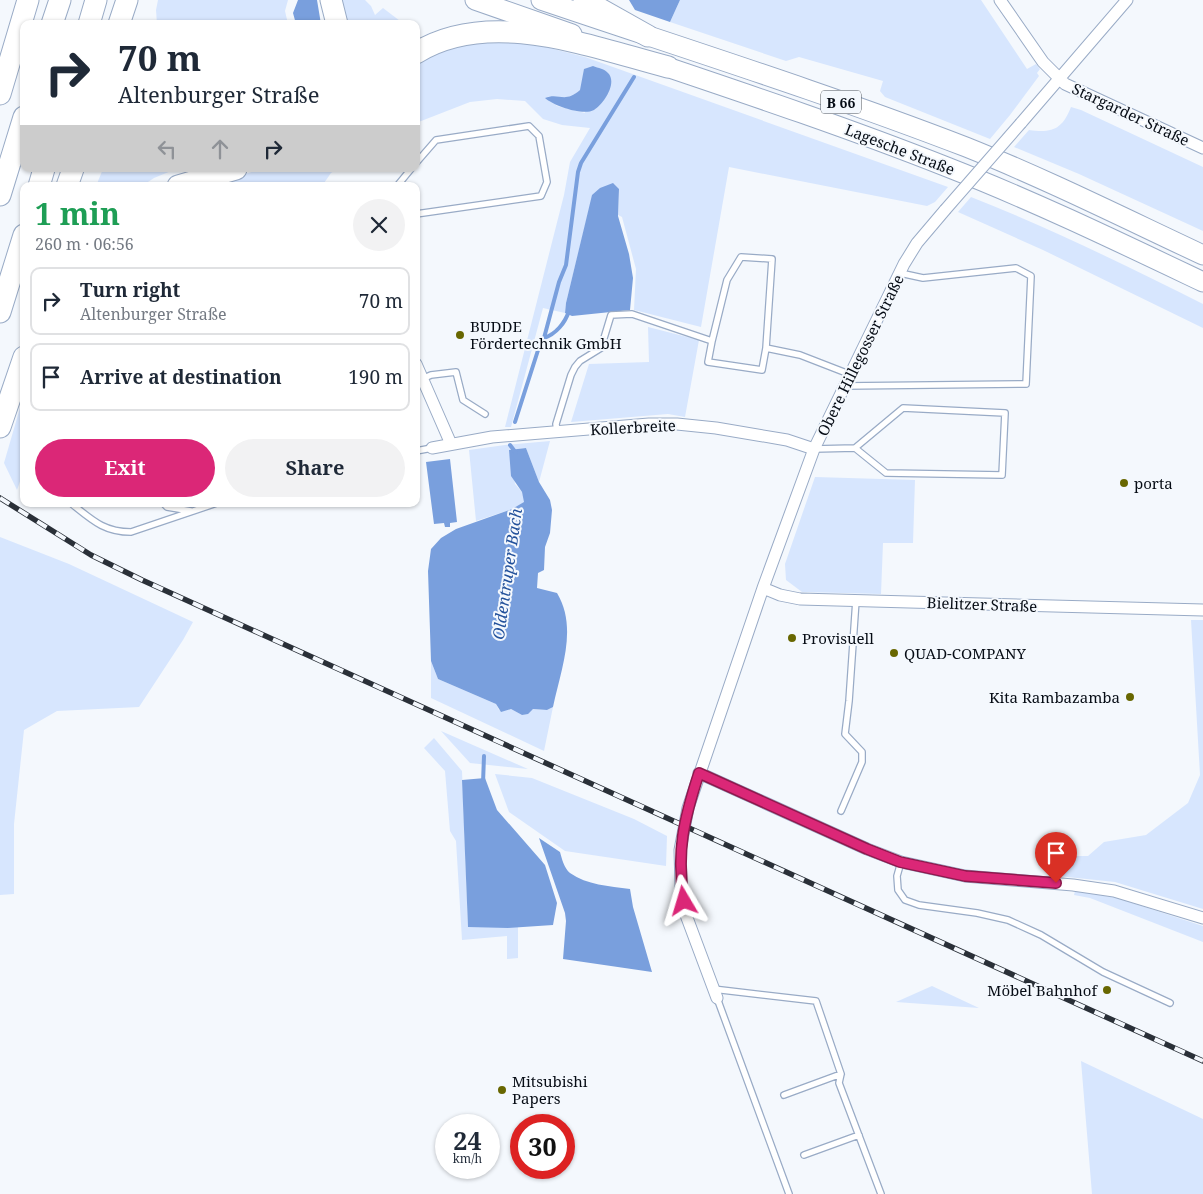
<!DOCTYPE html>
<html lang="en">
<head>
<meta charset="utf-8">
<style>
	:root { --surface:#fff; --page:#f2f2f3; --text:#1f2937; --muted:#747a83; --line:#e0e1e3; --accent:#db2777 }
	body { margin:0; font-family:"Noto Serif",serif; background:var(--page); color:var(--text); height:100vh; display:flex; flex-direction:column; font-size:19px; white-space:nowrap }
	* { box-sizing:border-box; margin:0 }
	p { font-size:16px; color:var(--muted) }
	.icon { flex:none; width:28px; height:28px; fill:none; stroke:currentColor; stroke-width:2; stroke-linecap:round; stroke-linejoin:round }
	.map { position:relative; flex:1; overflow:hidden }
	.drawer { position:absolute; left:20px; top:182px; width:400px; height:325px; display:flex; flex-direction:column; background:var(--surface); border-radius:10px; box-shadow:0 1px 4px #0004 }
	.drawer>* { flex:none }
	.guide { position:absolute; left:20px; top:20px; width:400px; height:152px; border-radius:10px; box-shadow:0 1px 4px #0004; background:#fff; color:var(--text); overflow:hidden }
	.speed { position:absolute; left:435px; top:1114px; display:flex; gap:10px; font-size:25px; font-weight:700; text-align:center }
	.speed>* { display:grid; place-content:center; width:65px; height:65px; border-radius:50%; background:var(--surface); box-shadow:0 1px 4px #0004; line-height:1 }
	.speed small { font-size:12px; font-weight:400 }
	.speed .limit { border:8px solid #d22; background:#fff; color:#111 }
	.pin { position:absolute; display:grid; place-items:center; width:42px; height:42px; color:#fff; margin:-51px -21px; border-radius:50% 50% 50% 0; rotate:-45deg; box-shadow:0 0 5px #0007 }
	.pin .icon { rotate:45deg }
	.me { position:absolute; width:55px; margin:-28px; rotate:353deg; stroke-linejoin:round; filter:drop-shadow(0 0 4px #0008) }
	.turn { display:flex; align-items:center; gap:18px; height:105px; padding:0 15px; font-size:22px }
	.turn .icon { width:65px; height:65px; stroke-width:2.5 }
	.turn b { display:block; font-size:35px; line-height:42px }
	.lanes { display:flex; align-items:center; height:48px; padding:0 15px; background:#0003; justify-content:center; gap:25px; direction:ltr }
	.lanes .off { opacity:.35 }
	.round { display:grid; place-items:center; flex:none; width:52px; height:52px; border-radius:26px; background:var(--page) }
	.headline { display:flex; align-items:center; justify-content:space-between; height:85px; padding:0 15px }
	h1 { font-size:30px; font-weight:700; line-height:38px; color:#1e9e55 }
	.primary-button { display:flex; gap:10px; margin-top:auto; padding:10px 15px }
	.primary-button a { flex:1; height:58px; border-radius:30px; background:var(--accent); color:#fff; font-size:20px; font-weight:700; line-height:58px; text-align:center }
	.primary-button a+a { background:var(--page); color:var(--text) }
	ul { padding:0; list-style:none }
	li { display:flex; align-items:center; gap:15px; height:68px; margin:0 10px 8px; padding:0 5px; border:2px solid var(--line); border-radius:10px }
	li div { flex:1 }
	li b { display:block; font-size:19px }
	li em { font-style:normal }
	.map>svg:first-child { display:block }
	.green { fill:#d7e6fe; fill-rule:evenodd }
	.water { fill:#799fdd }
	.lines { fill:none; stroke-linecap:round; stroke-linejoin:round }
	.stream { stroke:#799fdd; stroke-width:4 }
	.service-casing { stroke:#99abc6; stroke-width:8 }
	.minor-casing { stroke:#99abc6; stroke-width:13 }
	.trunk-casing { stroke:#99abc6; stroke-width:21 }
	.motorway-casing { stroke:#99abc6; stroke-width:23 }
	.service { stroke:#fff; stroke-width:5.5 }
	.minor { stroke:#fff; stroke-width:11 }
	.trunk { stroke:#fff; stroke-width:19 }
	.motorway { stroke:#fff; stroke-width:21 }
	.rail-casing { stroke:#2a3038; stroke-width:5.5 }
	.rail { stroke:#f4f8fd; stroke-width:4; stroke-dasharray:11; stroke-linecap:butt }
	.minor-bridge-casing { stroke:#99abc6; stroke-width:13; stroke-linecap:butt }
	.minor-bridge { stroke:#fff; stroke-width:11 }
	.route-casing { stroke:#8e194d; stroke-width:12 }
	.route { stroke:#db2777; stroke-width:9 }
	.poi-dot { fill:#686701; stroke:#f4f8fd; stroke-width:2 }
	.labels { text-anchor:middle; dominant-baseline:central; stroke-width:4; stroke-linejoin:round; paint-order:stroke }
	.shield { fill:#f4f8fd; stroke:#4d535b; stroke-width:1 }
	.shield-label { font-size:14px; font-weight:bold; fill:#060c15 }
	.street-label { font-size:15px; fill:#060c15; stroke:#f4f8fd }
	.poi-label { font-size:15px; fill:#060c15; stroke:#f4f8fd; text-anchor:start }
	.water-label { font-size:16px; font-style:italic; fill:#23519b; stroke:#f4f8fd }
</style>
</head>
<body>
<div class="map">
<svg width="1203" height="1194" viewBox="0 0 1203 1194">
	<rect width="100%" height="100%" fill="#f4f8fd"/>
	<path class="green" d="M158,0H288L285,11L288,24H157L156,10Z
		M341,0H365L371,6L375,15L383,8L404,24H347Z
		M680,0H981L1027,69L1036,64L1040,69L1037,73L1039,76L1010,115L990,139L885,97L880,91L883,81L799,57L786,61L670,22Z
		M480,41L530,43L585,57L948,187L935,202L927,206L729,167L701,327L634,310L636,269L622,217L618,215L619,189L589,209L566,303L565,313L543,308L511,427H505L564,195L570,162L590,128L562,125L543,119L525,101L497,99L470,102L416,123V62L433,54ZM580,90L585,113L557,106L549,97C564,99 568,100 580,90Z
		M1071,107L1081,110L1203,167V231L1079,174L1014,147L1029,130C1052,133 1062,130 1071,107Z
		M103,169H176L154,178L142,186H96Z
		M262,169H337L331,173L322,186H202Z
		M971,197C1050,228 1127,266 1203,304V328L1043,250L958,212Z
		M648,327L699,340L685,417L668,414L571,422L589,364L649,362Z
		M24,394V470L17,490L4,463Z
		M550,441L539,482L526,448L509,450L515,484L522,492L525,502L512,509L476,521L469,450L505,445Z
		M815,477L915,480L913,543H883L881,594L802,592L786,580L785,564Z
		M0,537L69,564L193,622L183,640L139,707L57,711L24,730L14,824V894L0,895Z
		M1191,620H1203V909L1115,882L1058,876L1055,856H1088L1104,842L1146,835L1188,803L1200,775Z
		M431,661L438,679L496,704L499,710L511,709L522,715L533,709L547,710L553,707L544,751L431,698Z
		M441,731L528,769L470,763Z
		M434,738L462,771L468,927H518V958L507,959V936L462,940L456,841L450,831L445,771L424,748Z
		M495,774L532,778L634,819L667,836L666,866L565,851L509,812Z
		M1075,891L1117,898L1203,926V942L1090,898L1074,895Z
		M932,986L979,1008L896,1002Z
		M1081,1061L1203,1119V1194H1092Z"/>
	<path class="water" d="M298,0H317L321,24H296L293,13Z
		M629,0H680L670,22L635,10Z
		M593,66C598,68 605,69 608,73C618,83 603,105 594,110C583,116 554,106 545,98C559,92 564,104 580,90L584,69Z
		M613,183L619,189L618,216L629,254L633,278L630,310L572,316L565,313L566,303L592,195L600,188Z
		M526,448L539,482L550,500L552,510L550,533L545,547L544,570L538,573L537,588L557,593C578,628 561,669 553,707L547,710L533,709L528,714L522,715L511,709L501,712L496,704L438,679L431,661L428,571L431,549L441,538L456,529L512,509L524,502L522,492L511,476L509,450Z
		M450,459L457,522L450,523V527H445L444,523L434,524L426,462Z
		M485,778L497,810L545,865L557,903L553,925L508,928L468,927L462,780Z
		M539,838L560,852C562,859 564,868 570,873C587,885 609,886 630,889L633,907L652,972L563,959L566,921L565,913Z"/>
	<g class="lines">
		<path class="stream" d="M544,338C556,334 565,323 569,311
			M515,422L540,344L544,338L559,282L566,265L578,172L581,163L634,77
			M510,445L516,453
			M483,783L484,756"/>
		<defs>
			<path id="service" d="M416,163L436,140L529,126L539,136L547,182L541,196L416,214
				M397,186L411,169
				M712,341L727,280L741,257L772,259L766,348
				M422,379L431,375L456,372L463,400L485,414
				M844,386L1026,384L1031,276L1016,268L923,278L900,273
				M557,432L556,424L571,375L575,367L580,361L601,348L611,315L632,314L712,341L708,362L762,370L766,348L800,355L849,374
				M814,449L855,448L903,408L1005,413L1002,475L886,473L855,448
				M416,451L432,448
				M72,504C92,520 104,532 131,532L214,504
				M164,504L167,507L191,511
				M841,811L862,762V752L845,734L849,701L856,600
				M901,862L897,876L898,890L905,900L919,905L977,913L1008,920L1041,935L1103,972L1170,1003
				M713,989L816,1001L841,1074L839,1083L881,1194
				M717,998L789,1194
				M784,1095L841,1074
				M804,1155L859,1135"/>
			<path id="minor" d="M1000,0L1043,62L1065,84L1203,148
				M1021,123L1127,0
				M416,364L451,444
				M432,448L492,437L649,424H677L716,428L787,440L814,449
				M763,588L780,595L800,599L1203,610
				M699,773L867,849L901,862L965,876L1073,885L1114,891L1203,918
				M717,998L686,915L681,887L680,850L688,808L763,588L814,449L904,264L917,243L945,210"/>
			<path id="trunk" d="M475,0L572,34
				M541,0C683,48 826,93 966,147C1046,179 1124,218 1203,255
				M655,63C753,96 851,129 947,167C1034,201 1119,242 1203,282"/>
			<path id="motorway" d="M331,0L337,24
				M584,0L648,36
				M52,24L60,0
				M89,24L96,0
				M119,24L127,0
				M416,53C490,7 591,47 668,67
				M0,94L28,0
				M39,186L44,169
				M67,186L73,169
				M178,186L236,169
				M0,195L24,117
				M0,312L24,235
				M0,427L24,357"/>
		</defs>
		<use href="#service" class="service-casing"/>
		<use href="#minor" class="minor-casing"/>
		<use href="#trunk" class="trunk-casing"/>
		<use href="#motorway" class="motorway-casing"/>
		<use href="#service" class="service"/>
		<use href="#minor" class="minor"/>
		<use href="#trunk" class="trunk"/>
		<use href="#motorway" class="motorway"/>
		<defs>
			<path id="rail" d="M0,498L91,555L142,580L1203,1061"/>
		</defs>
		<use href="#rail" class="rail-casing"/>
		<use href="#rail" class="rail"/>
		<defs>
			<path id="minor-bridge" d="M945,210L1021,123"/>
		</defs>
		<use href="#minor-bridge" class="minor-bridge-casing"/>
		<use href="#minor-bridge" class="minor-bridge"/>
	</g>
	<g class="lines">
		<defs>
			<path id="route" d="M684,901C676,852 684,819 699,773L867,849L900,862L965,876L1056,883"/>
		</defs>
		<use href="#route" class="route-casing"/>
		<use href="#route" class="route"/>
	</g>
	<g class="poi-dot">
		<circle cx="460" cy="335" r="5"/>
		<circle cx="1124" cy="483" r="5"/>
		<circle cx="792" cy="638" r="5"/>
		<circle cx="894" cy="653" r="5"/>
		<circle cx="1130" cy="697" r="5"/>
		<circle cx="1107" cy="990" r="5"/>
		<circle cx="502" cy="1090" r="5"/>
	</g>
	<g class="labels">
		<rect class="shield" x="821" y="90.5" width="40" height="23" rx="4"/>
		<g class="shield-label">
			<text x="841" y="102">B 66</text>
		</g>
		<g class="street-label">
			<text transform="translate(1131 114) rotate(25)">Stargarder Straße</text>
			<text transform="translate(900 149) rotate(21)">Lagesche Straße</text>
			<text transform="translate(860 355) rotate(-64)">Obere Hillegosser Straße</text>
			<text transform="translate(633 427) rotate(-3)">Kollerbreite</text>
			<text transform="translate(982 604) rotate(2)">Bielitzer Straße</text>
		</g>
		<g class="poi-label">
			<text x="470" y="326">BUDDE<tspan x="470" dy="17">Fördertechnik GmbH</tspan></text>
			<text x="1134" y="483">porta</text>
			<text x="802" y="638">Provisuell</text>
			<text x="904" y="653">QUAD-COMPANY</text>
			<text x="1120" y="697" text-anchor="end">Kita Rambazamba</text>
			<text x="1097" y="990" text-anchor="end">Möbel Bahnhof</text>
			<text x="512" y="1081">Mitsubishi<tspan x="512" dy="17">Papers</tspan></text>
		</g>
		<g class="water-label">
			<text transform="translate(507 574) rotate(-82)">Oldentruper Bach</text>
		</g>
	</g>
</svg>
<div class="speed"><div>24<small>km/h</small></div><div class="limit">30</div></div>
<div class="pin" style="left:1056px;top:883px;background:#d93025"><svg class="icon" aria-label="arrive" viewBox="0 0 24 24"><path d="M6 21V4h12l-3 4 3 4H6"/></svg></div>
<svg class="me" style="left:684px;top:901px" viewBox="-20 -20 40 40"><path d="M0-17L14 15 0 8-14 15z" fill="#db2777" stroke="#fff" stroke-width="4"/></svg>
<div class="guide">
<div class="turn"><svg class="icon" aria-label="right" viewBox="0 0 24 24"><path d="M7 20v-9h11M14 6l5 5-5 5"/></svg><div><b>70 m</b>Altenburger Straße</div></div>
<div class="lanes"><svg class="icon off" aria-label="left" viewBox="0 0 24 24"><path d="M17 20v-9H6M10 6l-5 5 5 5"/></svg><svg class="icon off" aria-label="ahead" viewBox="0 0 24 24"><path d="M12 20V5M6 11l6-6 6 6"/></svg><svg class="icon" aria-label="right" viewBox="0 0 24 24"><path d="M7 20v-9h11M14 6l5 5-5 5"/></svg></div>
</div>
<section class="drawer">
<div class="headline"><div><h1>1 min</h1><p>260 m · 06:56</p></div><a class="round"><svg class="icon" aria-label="close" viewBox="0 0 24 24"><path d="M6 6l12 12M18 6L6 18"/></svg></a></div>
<ul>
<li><svg class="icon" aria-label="right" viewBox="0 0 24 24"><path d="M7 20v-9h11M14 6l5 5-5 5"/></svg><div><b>Turn right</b><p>Altenburger Straße</p></div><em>70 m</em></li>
<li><svg class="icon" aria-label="arrive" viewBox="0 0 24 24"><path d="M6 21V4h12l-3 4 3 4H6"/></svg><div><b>Arrive at destination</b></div><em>190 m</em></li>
</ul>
<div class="primary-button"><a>Exit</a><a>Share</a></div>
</section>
</div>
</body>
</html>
